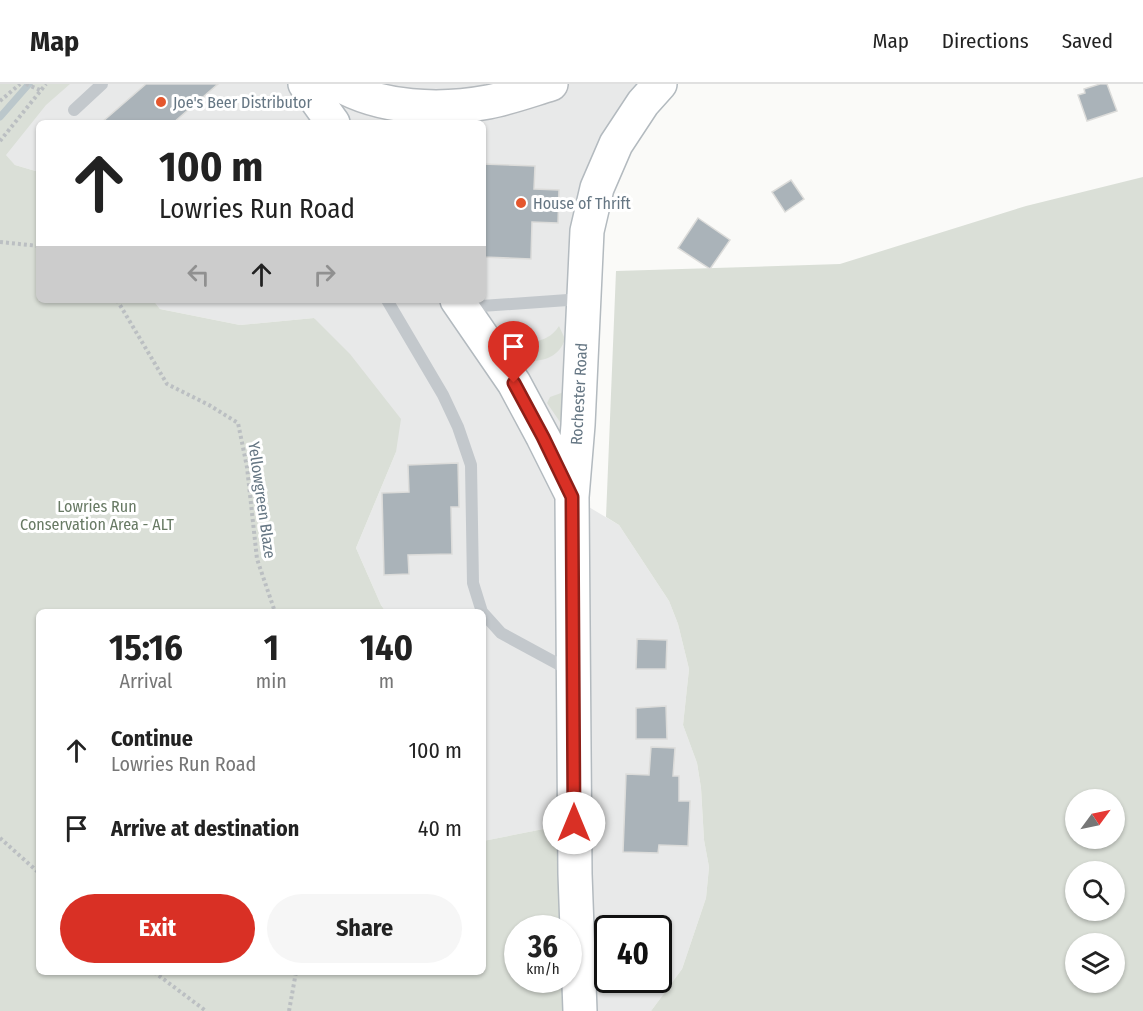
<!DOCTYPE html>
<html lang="en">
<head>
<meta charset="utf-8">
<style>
	:root { --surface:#fff; --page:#f6f6f6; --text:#222; --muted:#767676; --line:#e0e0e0; --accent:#d93025 }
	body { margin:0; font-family:"Fira Sans Condensed",sans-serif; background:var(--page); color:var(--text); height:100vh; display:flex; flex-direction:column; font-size:22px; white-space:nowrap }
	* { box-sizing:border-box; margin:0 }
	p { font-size:20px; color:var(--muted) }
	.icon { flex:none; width:33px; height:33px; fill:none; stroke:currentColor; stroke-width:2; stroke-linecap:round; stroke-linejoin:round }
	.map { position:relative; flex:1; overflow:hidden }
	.drawer { position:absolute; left:36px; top:525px; width:450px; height:366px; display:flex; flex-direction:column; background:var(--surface); border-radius:9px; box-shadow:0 2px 4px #0004 }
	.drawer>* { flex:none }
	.banner { position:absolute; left:36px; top:36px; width:450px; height:183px; border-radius:9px; box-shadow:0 2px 4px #0004; background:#fff; color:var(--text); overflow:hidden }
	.needle { width:39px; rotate:57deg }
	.fabs { position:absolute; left:1065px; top:705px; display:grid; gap:12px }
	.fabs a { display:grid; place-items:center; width:60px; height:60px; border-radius:50%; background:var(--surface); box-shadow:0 2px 4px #0004; font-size:30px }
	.speed { position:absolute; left:504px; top:831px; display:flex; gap:12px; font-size:30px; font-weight:700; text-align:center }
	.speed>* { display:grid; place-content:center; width:78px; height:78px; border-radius:50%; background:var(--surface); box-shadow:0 2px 4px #0004; line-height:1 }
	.speed small { font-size:15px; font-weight:400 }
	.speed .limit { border:3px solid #111; border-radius:9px; background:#fff; color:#111 }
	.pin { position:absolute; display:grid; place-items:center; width:51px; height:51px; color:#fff; margin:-62px -26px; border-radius:50% 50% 50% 0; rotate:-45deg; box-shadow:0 0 6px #0007 }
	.pin .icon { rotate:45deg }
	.me { position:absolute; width:66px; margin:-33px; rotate:0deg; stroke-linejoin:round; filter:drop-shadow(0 0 4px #0008) }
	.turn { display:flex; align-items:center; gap:21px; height:126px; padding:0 24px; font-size:27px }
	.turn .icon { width:78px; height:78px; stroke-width:2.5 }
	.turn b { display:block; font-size:42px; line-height:51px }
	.lanes { display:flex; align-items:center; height:57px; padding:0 24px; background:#0003; justify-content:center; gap:30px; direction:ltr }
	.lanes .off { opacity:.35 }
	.eta { display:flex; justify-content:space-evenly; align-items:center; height:102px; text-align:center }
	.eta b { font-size:36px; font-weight:700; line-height:42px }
	.button { display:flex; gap:12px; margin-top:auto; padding:12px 24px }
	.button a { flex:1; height:69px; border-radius:36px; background:var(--accent); color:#fff; font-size:24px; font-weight:700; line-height:69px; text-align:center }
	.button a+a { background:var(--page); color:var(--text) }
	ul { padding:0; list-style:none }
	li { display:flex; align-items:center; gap:18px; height:78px; padding:0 24px }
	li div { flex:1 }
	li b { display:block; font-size:22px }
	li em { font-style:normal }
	header { display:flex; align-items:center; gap:36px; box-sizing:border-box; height:84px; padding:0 30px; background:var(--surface); border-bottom:2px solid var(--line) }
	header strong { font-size:28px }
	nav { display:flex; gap:33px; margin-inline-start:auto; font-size:21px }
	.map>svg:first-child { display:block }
	.built { fill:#e8e9e9; fill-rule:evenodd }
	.green { fill:#dadfd7; fill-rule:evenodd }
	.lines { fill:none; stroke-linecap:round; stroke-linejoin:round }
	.stream { stroke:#bbc7cb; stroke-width:7 }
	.building { fill:#aab3b9; stroke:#dcdcda; stroke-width:1.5 }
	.secondary-casing { stroke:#b3babf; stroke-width:36 }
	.primary-casing { stroke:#b5babe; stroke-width:36 }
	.path { stroke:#bbbfc2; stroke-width:4; stroke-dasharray:3 3; stroke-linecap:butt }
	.lane { stroke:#c3c8cc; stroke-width:12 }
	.secondary { stroke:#fff; stroke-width:33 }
	.primary { stroke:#fff; stroke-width:33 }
	.route-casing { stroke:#8d1f18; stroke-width:15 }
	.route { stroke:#d93025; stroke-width:10 }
	.poi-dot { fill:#e4572e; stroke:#fff; stroke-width:2 }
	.labels { text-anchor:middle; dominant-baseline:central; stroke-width:6; stroke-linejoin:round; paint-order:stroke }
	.poi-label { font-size:16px; fill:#657683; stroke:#fff; text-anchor:start }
	.street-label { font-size:16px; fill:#657683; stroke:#fff }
	.park-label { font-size:16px; fill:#687a64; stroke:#fff }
</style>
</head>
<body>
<header>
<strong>Map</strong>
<nav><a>Map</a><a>Directions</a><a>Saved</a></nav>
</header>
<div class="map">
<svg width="1143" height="927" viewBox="0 0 1143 927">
	<rect width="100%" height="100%" fill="#fafaf8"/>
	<path class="built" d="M58,0H660L597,104L572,413L619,441L669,517L678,540L689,585L683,641L697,679L701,704L704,756L709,783L706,814L682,885L651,927H580L574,739L483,757V528H386L381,521L356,464L396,368L314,234L240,241L160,225L153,216H483V39H39V88L15,81L0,65V40ZM608,844H658V896H608Z"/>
	<path class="green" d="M0,0H70L46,21L6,71L15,81L39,88V216H153L160,225L240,241L314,234L350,270L401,335L396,368L356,464L381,521L386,528H39V888H483V757L574,739L580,927H0ZM518,844H568V896H518Z
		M1143,93V927H651L682,885L706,814L709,783L704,756L701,704L697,679L683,641L689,585L678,540L669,517L619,441L606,433L616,187L840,180L1026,122ZM1076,716H1114V754H1076ZM1076,788H1114V826H1076ZM1076,860H1114V898H1076Z
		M559,242L565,255C559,274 542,278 524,277L508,255L514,251C529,262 549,258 559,242Z
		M564,308L563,338H560L547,319L550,313Z"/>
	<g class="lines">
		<path class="stream" d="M0,33L29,0"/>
	</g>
	<path class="building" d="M146,0H218L173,39H101Z
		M1100,0H1107L1117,27L1087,37L1078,11L1085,9L1084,5Z
		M483,80L535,82L534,105L559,106L558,139L532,138L531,175L483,173Z
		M791,96L804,115L785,128L772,108Z
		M698,134L730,156L710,185L678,164Z
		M458,379L459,423H451L452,470L408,471L409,490L384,491L382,409L409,408L408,381Z
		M637,555L667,556L666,585H636Z
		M666,622L667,655H636V624Z
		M651,663L675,664L673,692H679V717H690L688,762L659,761L658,769L623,768L626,690L649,691Z"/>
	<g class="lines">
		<defs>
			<path id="secondary" d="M305,0L333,39
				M457,216L514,299L543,353L572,411
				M580,927L575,790L572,413L578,341L587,147L597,104L616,60L643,19L660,0"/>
			<path id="primary" d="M338,0C381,25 440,27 488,18C509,14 531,6 551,0"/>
		</defs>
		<use href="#secondary" class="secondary-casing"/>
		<use href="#primary" class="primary-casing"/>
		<path class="path" d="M26,0L40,6
			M0,17L20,0
			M0,57L46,0
			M0,158L39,162
			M117,216L167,300L209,321L238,339L247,383L257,475L275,528
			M0,754L39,789
			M154,888L206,927
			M289,927L296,888"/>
		<path class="lane" d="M74,26L102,0
			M387,216L443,311L458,343L471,381L473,499L482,528
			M467,223L582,215
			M483,529L501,549L571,587"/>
		<use href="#secondary" class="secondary"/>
		<use href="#primary" class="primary"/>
	</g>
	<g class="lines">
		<defs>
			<path id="route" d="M514,299L543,353L572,413L574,739"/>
		</defs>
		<use href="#route" class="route-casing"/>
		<use href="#route" class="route"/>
	</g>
	<g class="poi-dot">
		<circle cx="161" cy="18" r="6"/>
		<circle cx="521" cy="119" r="6"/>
	</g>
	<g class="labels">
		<g class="poi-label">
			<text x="173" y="18">Joe's Beer Distributor</text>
			<text x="533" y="119">House of Thrift</text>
		</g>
		<g class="street-label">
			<text transform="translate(579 310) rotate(-87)">Rochester Road</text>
			<text transform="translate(262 416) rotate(82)">Yellowgreen Blaze</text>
		</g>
		<g class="park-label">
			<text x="97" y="422">Lowries Run<tspan x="97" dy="18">Conservation Area - ALT</tspan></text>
		</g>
	</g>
</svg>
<div class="fabs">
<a><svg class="needle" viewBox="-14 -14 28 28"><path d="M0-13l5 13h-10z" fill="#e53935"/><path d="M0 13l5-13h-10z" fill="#767676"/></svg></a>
<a><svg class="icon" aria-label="search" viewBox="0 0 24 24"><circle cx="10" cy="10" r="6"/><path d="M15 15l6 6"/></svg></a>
<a><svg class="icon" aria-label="layers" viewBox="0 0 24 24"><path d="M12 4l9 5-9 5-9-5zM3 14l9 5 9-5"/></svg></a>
</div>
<div class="speed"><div>36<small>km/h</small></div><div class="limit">40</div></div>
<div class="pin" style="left:514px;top:299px;background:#d93025"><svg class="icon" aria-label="arrive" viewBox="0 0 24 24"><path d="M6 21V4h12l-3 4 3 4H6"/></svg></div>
<svg class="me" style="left:574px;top:739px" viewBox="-20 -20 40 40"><circle r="19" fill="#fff"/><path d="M0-13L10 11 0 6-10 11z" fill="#d93025"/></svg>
<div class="banner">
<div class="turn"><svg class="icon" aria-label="ahead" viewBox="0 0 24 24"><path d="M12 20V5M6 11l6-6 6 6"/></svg><div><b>100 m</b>Lowries Run Road</div></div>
<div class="lanes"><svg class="icon off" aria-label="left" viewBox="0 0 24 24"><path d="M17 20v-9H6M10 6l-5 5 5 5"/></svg><svg class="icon" aria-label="ahead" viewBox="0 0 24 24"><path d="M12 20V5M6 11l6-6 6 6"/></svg><svg class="icon off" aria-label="right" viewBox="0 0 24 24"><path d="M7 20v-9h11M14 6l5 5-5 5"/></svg></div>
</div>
<section class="drawer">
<div class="eta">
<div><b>15:16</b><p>Arrival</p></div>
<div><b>1</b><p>min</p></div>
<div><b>140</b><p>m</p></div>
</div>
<ul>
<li><svg class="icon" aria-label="ahead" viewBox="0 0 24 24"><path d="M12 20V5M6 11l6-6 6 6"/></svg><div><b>Continue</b><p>Lowries Run Road</p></div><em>100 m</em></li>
<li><svg class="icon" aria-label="arrive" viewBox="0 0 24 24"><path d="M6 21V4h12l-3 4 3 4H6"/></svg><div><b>Arrive at destination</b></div><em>40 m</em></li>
</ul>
<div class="button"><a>Exit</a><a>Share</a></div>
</section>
</div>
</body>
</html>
